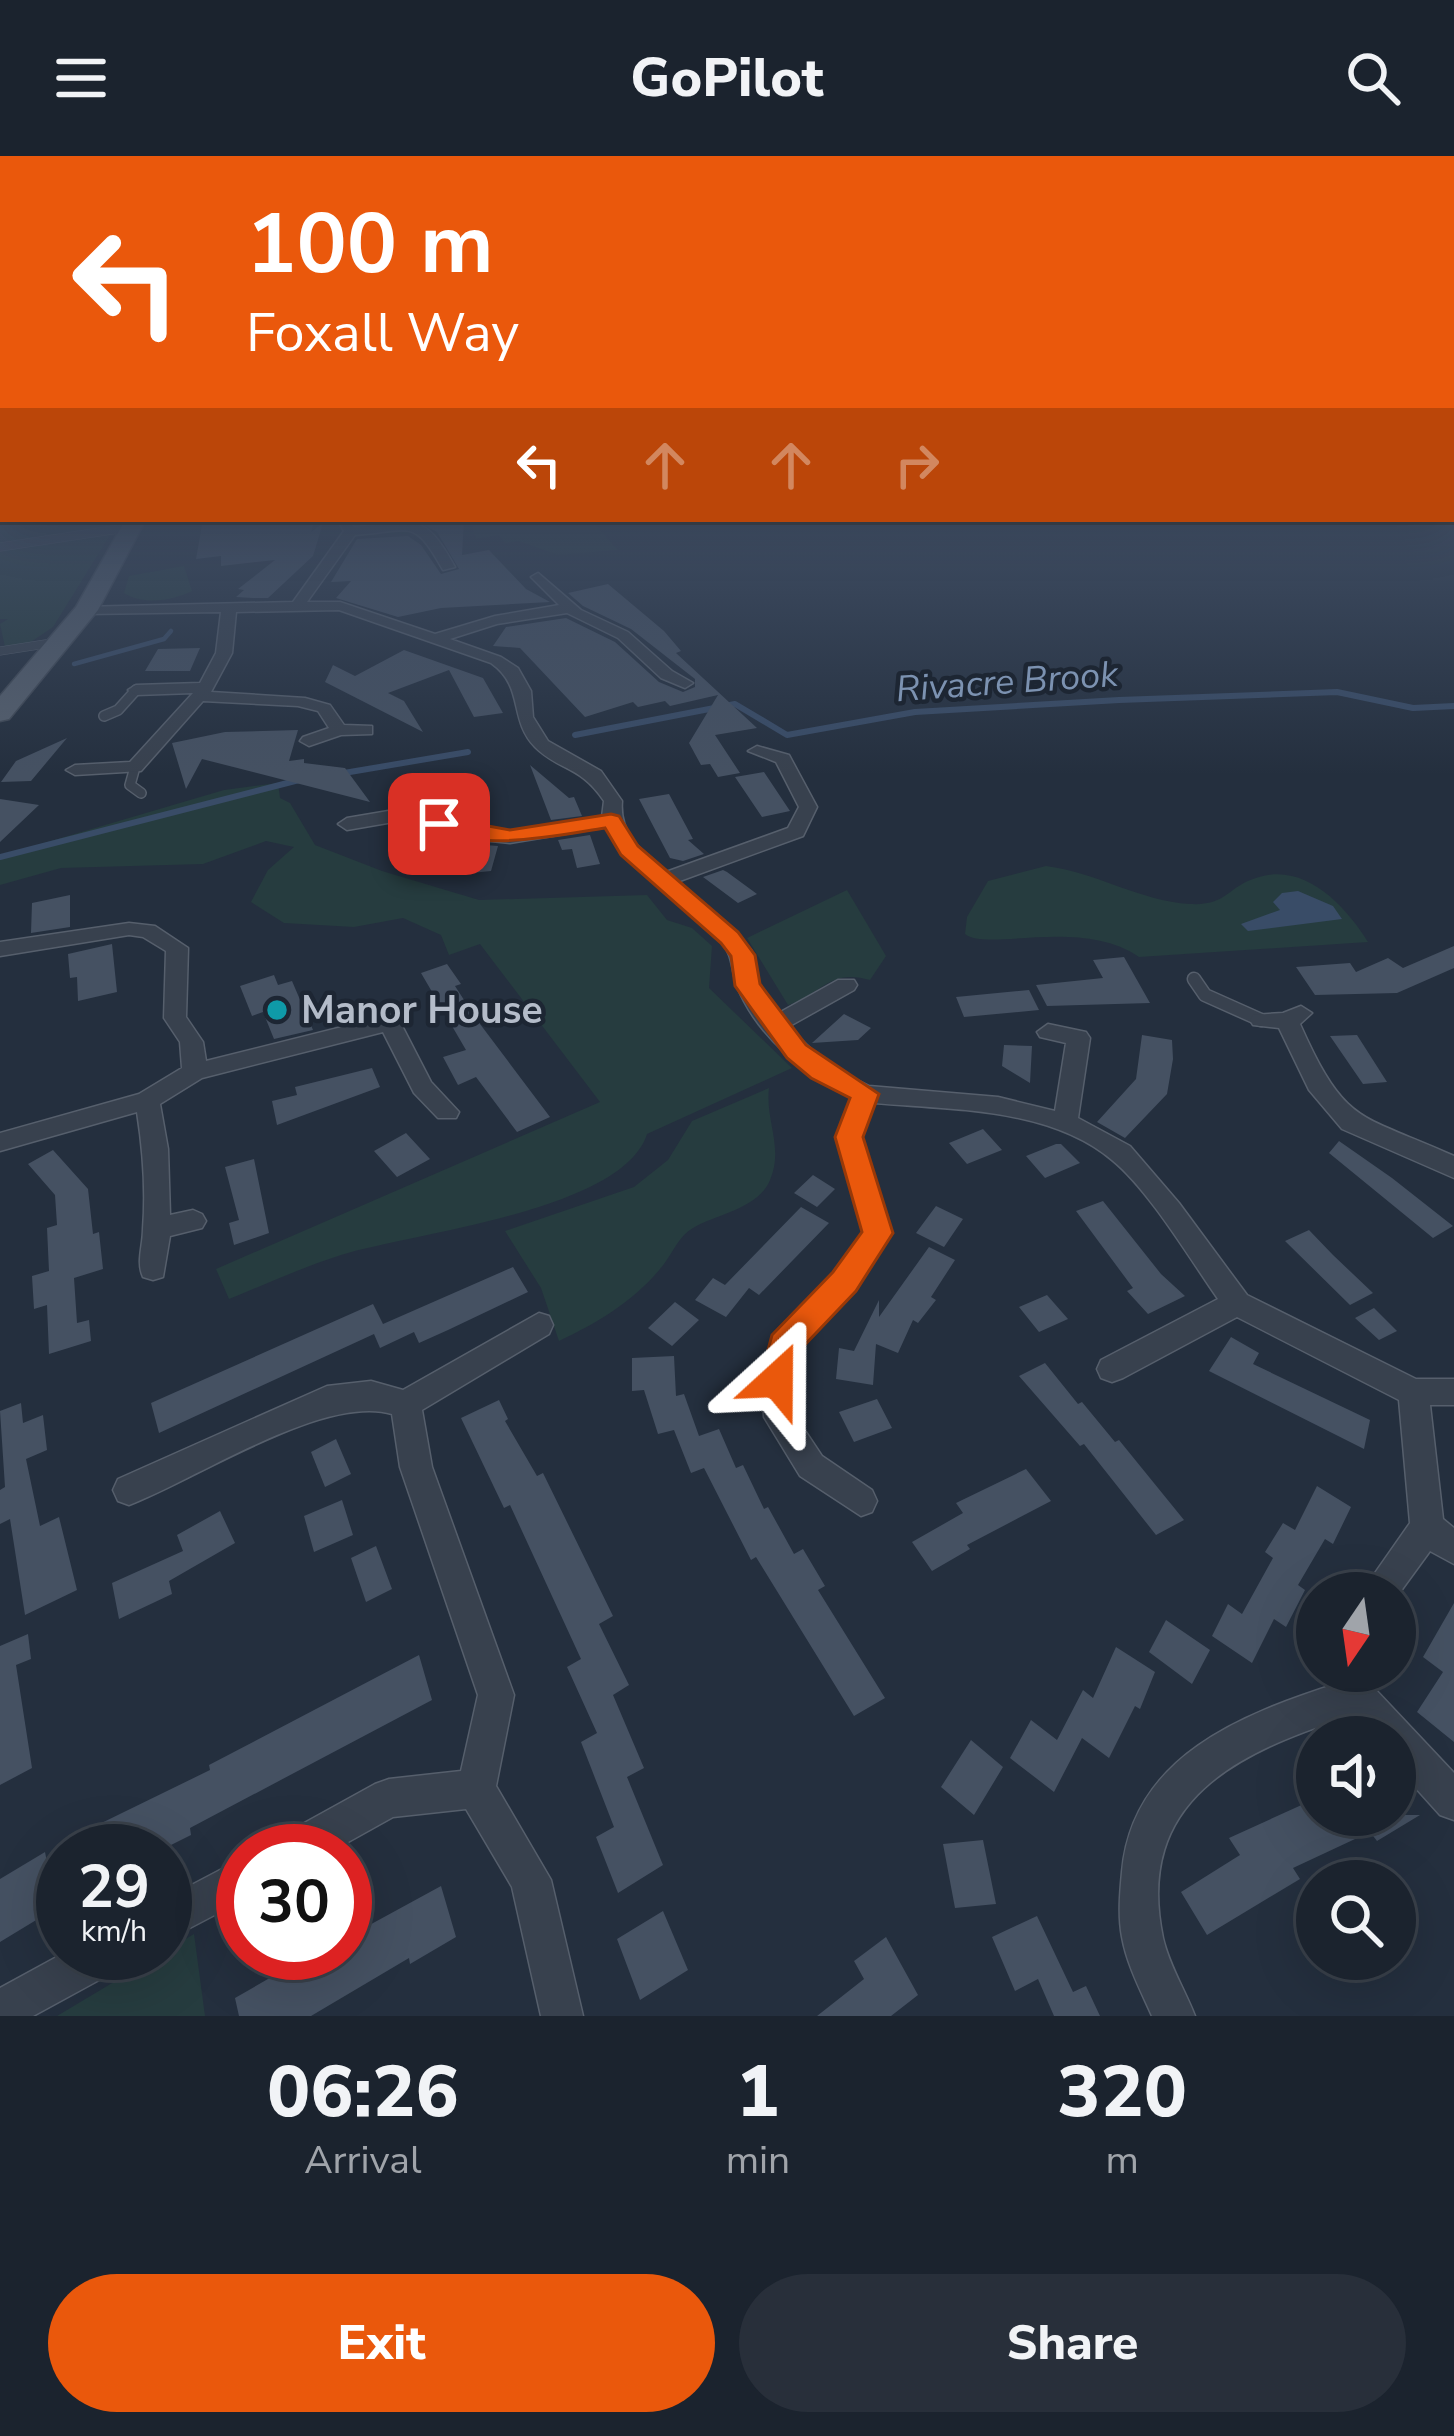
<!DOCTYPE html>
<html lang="en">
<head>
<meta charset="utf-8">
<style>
	:root { --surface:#1b232e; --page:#282f3a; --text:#f1f3f6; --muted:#a0a4aa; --line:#39404a; --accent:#ea580c }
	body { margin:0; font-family:"Nunito Sans",sans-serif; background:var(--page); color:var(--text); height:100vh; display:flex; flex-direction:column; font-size:45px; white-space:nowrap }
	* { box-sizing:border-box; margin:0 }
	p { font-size:39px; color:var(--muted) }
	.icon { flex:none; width:66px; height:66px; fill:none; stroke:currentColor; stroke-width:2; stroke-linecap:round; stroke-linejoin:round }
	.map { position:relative; height:1860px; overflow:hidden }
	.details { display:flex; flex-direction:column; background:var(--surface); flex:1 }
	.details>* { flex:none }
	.guide { position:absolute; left:0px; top:0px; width:1455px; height:366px; box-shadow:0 12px 48px #0002,0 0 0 3px var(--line); background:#ea580c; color:#fff; overflow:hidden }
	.needle { width:78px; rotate:193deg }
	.controls { position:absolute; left:1296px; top:1416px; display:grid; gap:24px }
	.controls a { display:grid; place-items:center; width:120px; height:120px; border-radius:50%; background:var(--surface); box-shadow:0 12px 48px #0002,0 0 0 3px var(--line); font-size:60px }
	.speed { position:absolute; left:36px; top:1668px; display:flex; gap:24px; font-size:60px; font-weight:700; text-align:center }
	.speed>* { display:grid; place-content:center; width:156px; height:156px; border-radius:50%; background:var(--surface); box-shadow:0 12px 48px #0002,0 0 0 3px var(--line); line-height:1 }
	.speed small { font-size:30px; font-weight:400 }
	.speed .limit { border:18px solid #d22; background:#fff; color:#111 }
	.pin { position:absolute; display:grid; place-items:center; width:102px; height:102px; color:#fff; margin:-51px; border-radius:24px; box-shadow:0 6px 18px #0006 }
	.me { position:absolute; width:132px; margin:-66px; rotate:24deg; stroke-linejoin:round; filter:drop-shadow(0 0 9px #0008) }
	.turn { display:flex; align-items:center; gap:42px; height:252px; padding:0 48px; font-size:54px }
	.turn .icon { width:156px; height:156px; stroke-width:2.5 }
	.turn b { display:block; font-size:84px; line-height:102px }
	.lanes { display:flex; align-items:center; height:114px; padding:0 48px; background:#0003; justify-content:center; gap:60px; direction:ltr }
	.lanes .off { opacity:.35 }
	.eta { display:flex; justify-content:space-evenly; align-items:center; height:204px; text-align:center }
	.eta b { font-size:72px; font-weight:800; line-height:84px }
	.action { display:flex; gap:24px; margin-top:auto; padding:24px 48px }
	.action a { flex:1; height:138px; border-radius:72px; background:var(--accent); color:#fff; font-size:48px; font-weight:800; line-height:138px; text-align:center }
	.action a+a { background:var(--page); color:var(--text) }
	header { display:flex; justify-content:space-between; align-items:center; height:156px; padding:0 48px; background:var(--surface); font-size:54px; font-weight:800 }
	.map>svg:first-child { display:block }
	.green { fill:#263c3f }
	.water { fill:#394c67 }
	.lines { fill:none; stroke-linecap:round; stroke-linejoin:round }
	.stream-far1 { stroke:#394c67; stroke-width:4.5 }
	.stream { stroke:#394c67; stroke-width:6 }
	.building { fill:#455162 }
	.service-far2-casing { stroke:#565f6c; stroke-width:9 }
	.service-far1-casing { stroke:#565f6c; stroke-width:12 }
	.service-casing { stroke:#565f6c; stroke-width:15 }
	.minor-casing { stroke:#565f6c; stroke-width:3 }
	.primary-casing { stroke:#414a57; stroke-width:3 }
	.service-far2 { stroke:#38414e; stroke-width:8 }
	.service-far1 { stroke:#38414e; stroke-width:9 }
	.service { stroke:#38414e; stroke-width:12 }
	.minor { fill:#38414e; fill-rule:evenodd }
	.primary { fill:#56606e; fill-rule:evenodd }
	.route { fill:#ea580c; stroke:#983908; stroke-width:3 }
	.culture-dot { fill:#0f9aa8; stroke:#1d2633; stroke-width:4.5 }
	.labels { text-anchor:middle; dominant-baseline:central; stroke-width:9; stroke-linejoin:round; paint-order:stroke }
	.far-water-label { font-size:36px; font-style:italic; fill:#7c92b1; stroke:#1d2633 }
	.poi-label { font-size:39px; font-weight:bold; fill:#b4bcc9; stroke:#1d2633; text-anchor:start }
</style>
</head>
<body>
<header><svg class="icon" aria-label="menu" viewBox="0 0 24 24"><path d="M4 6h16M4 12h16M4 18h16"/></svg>GoPilot<svg class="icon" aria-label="search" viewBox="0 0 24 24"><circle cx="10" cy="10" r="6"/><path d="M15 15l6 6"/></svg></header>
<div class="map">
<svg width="1454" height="1860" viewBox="0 0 1454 1860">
	<rect width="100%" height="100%" fill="#242f3e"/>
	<path class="green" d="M0,359L3,363H120L53,471L28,488L5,491L0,468L8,463H0Z
		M471,363H590L618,394L558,399L519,385L505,387L499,379L476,383Z
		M184,410L192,435C174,444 144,450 124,437L129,420Z
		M278,627L280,642L290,647L315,689L382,715L479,744L647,739L667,764L692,772L712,790L709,832L792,912L647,978C623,1055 412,1077 341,1099C303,1111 266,1128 229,1143L216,1113L600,946L480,788L449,799L441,779L403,762L354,771L284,767L251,746L268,714L294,691L266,685L203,708L61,712L0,729V700L224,634Z
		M1046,710C1095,716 1140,745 1190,748C1227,750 1227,731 1256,722C1304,705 1345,749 1368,786L1139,801C1081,761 988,796 965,778L967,761L988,725Z
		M847,734L886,800L870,824C829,812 821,839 788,849L747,782Z
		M769,932C765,964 784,992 770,1024C758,1053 717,1058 693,1072C679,1080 673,1096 664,1108C636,1144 599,1166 559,1185L541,1132L505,1075L634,1031L668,1004L692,965Z
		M194,1778L205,1860H57Z"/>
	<path class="water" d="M1298,735L1333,750L1342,763L1248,775L1241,768L1280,754L1273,746L1282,737Z"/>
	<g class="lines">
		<path class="stream-far1" d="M74,508L164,483L171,475"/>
		<path class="stream" d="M575,579L735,548L787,579L915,556L1119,544L1337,536L1413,552L1454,550
			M344,617L468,596
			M0,701L299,624"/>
	</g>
	<path class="building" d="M203,363H315L311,376L323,367L313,400L268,442H253L236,441L244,434L238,433L275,404L221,410V400L196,403Z
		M413,363H464L462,399L489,394L526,433L550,446L441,452L398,461L336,442L351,425L331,426L357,383L408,380L421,389L441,418L459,413L437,376Z
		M608,428L664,475L681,495L676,497L757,572L715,579L740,617L718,621L710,608L701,609L689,587L718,539L670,550L665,545L638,551L633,546L585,561L520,492L493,490L506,471L566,462L615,486L659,526L683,536L695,531V523L631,473L583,450L568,437Z
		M200,492L190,515H145L158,493Z
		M404,494L483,522L503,557L474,561L449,514L388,537L404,545L423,576L325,526L333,509L355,520Z
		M298,574L289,605L304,603V607L345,612L370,646L202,603L186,633L172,587L225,576Z
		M67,582L31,625L1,626L16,605Z
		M530,609L569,642L574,641L582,660L551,664Z
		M764,616L790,655L762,661L735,621Z
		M669,638L693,683L688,684L704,698L683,705L670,702L639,643Z
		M0,643L39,649L0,686Z
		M590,679L600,708L577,712L572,693L562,694L558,684Z
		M473,688L498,690L491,715L471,717L466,711Z
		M723,714L727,716L757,738L738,747L703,721Z
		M70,739V771L31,777L32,747Z
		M112,788L117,836L78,845L77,821L70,822L68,798Z
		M1454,790V812L1397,837L1315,839L1296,811L1350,807L1356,816L1388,802L1403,812Z
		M1124,801L1150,847L1047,850L1036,829L1103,822L1093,804Z
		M447,808L461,828L455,830L477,864L550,961L517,976L476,921L458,929L443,901L466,894L421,817Z
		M274,819L278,829L292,825L313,874L274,883L263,856L252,860L240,830Z
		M1029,834L1039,854L964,861L956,841Z
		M844,858L871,872L858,884L812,887Z
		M1142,879L1172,884L1173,903L1167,938L1125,982L1097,966L1136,923Z
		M1357,879L1387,926L1363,928L1330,880Z
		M1004,889L1032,890L1030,927L1002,910Z
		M372,912L380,931L277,969L272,945L297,939L295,931Z
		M983,973L1002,994L967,1008L949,987Z
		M406,977L430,1003L397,1021L374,995Z
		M1339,985L1392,1022L1453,1070L1433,1082L1329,997Z
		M1056,988H1061L1080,1007L1045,1022L1026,1000Z
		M53,994L88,1033L93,1078L99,1076L103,1113L74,1122L77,1167L89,1164L91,1185L49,1198L47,1149L34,1153L32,1120L49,1115L47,1072L57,1069L55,1039L28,1008Z
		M254,1003L269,1077L234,1089L229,1067L239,1064L225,1011Z
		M813,1019L835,1033L817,1051L794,1037Z
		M1103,1045L1161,1118L1185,1140L1148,1158L1127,1135L1133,1132L1076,1055Z
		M936,1050L963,1063L944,1091L916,1077Z
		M801,1051L829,1067L759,1139L749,1132L726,1161L695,1144L713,1122L725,1129Z
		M1309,1074L1333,1099L1373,1137L1350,1149L1285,1085Z
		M929,1091L955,1104L931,1141L936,1144L918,1167L913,1164L898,1197L876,1188L873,1229L836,1223L839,1192L854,1195L879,1144V1161Z
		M513,1111L528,1136L448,1174L419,1187L414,1176L380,1192L374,1178L159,1277L151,1247L373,1148L383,1168Z
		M1047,1139L1068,1163L1039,1176L1019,1151Z
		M675,1146L699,1164L672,1190L648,1172Z
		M1374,1152L1397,1175L1379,1184L1355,1162Z
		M1231,1181L1259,1197L1253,1208L1370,1264L1364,1293L1209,1215Z
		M674,1200L676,1240L684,1238L699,1280L719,1273L736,1312L743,1309L764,1353L768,1351L794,1398L803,1393L825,1430L818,1434L885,1542L854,1560L756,1401L751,1404L704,1312L691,1317L674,1274L658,1278L644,1234L632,1235V1202Z
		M1045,1207L1078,1248L1082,1246L1115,1286L1119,1284L1184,1364L1156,1379L1084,1288L1080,1290L1019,1220Z
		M877,1243L892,1272L854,1286L839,1256Z
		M499,1244L508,1263L505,1265L537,1320L543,1317L613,1460L599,1468L629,1529L613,1539L644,1612L627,1621L663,1709L618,1737L596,1681L614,1671L581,1586L597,1577L567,1511L581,1503L510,1349L504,1352L461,1262Z
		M21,1247L23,1267L43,1259L47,1294L26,1303L40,1370L59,1361L77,1434L25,1459L10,1363L0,1368V1334L5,1331L0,1255Z
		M336,1283L351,1318L325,1331L311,1296Z
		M1026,1313L1051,1345L967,1389L970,1393L932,1415L912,1386L963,1357L956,1347Z
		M1317,1330L1351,1351L1333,1388L1325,1383L1298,1429L1305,1434L1286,1471L1274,1463L1252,1507L1212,1480L1228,1448L1242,1458L1273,1402L1265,1396L1283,1367L1295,1374Z
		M342,1344L353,1379L314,1396L304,1360Z
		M220,1355L235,1387L169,1425L172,1438L119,1463L112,1427L183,1395L177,1379Z
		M376,1390L392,1433L366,1446L351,1402Z
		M1454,1447V1586L1417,1556L1443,1516L1423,1501Z
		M1166,1464L1210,1494L1192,1528L1149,1496Z
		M28,1478L31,1503L16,1509L32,1612L0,1629V1490Z
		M1116,1491L1155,1516L1140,1553L1135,1550L1109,1602L1082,1582L1054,1636L1010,1602L1031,1564L1057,1584L1083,1534L1093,1542Z
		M419,1499L432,1544L190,1672L191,1679L159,1695H81L79,1678L210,1614L209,1609Z
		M971,1584L1003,1611L974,1659L941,1631Z
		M1317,1642V1659H1420L1377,1685L1370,1676L1293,1712L1300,1723L1207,1779L1181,1736L1240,1699L1229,1682Z
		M983,1684L996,1748L955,1752L943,1688Z
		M45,1696L56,1752L0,1786V1723Z
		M441,1730L456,1781L410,1808L409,1802L311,1860H239L235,1842L313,1797H345V1774L362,1764L364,1772Z
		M663,1755L688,1814L640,1844L617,1783Z
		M1037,1760L1073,1836L1086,1830L1100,1860H1054L1038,1823L1015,1835L992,1781Z
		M886,1781L918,1839L891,1860H817L864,1823L854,1805Z"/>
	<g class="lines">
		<defs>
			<path id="service-far2" d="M0,391L132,371
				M0,495L58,486"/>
			<path id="service-far1" d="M104,560L118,554L136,534
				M135,611L130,629L141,637"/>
			<path id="service" d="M1194,823L1205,839L1261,864"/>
			<path id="minor" d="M337,363H347L354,371C415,367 423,353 455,411L443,414C413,361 413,375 355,379L307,446H340L435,478L495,460L559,449L531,421L538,417L581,454L628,476L672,515L693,527L685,532L661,522L618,482L567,457L497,468L450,483L501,501L518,512L531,535L533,561L548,585L601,615L622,645C619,679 642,695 666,716L788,672L799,651L776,606L748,595L757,590L789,599L817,651L803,680L677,726L736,776L751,794L759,829L777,858L838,824H854L857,829L854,834L788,871L829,910L869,930L998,941L1055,955L1066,887L1040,881L1037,876L1048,868L1086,876L1090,882L1078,962L1130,990L1179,1047L1247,1139L1416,1223H1454V1249H1430L1443,1363L1454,1372V1408L1430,1395L1395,1443V1437H1361L1410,1367L1399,1244L1237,1161L1123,1222L1112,1226L1101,1222L1097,1213L1101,1204L1218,1143C1190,1103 1149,1034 1112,1004C1049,951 951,954 874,947L862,981L891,1077L855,1133L798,1194L792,1224L794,1258L822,1300L872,1334L877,1345L872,1356L861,1360L800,1320L764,1261L762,1224L774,1180L835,1117L864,1076L836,981L852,942C805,918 757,881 737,830C731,812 733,801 722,786L622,698L606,671L510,687L472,683L405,664L347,674L338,668L347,662L406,652L473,671L510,675L602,661L604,645C580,609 559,615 535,591C508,563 525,531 491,507L339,454L236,456L232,497L211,536L305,542L330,549L344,569L372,570V578L341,579L309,590L300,585L303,581L329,572L318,555L298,550L203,545L141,615L75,619L66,614L75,609L130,606L193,537L136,539L128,534L136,529L200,527L216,497L221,456L86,458L79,454L81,451L293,446L344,375Z
				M129,767L155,770L188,792L186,861L203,886L206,905L390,859L398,862L431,926L459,956L456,962H438L414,937L383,876L202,922L160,948L168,993L170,1059L193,1054L202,1058L206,1065L202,1072L170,1080L163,1121L153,1124L143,1121C136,1106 143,1090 143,1073C146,1034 143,994 137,956L0,995V977L139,938L182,912L180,886L164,862L166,795L143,781L129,779L0,800V786Z
				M1301,850L1312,857L1300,868C1346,971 1359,957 1454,1000V1022L1342,973L1309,934L1279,872L1253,869L1250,864L1253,859L1283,857Z
				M539,1157L549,1160L553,1169L549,1178L422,1254L432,1311L514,1539L496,1630L551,1724L583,1860H541L512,1731L466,1653L393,1661L332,1695H273L279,1681L375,1628L389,1623L461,1615L478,1539L400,1311L392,1258C324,1238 197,1323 129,1349L118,1345L113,1334L118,1323L327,1230L371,1225L403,1234Z
				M1340,1515H1376L1375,1533L1454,1617V1664L1440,1659L1395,1609V1581H1369L1350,1560C1239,1596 1134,1643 1163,1782C1169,1809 1185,1834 1195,1860H1152C1141,1835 1127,1809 1122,1781C1118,1760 1120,1737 1122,1716C1132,1600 1242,1558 1339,1527Z
				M243,1702V1744L165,1785V1743Z
				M64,1797H127L121,1812L33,1860H0V1832Z"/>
			<path id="primary" d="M126,363H146L98,454L9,563L0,565V540L76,451Z"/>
		</defs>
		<use href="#service-far2" class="service-far2-casing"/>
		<use href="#service-far1" class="service-far1-casing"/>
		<use href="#service" class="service-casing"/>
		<use href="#minor" class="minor-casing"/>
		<use href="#primary" class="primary-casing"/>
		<use href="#service-far2" class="service-far2"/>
		<use href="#service-far1" class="service-far1"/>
		<use href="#service" class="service"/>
		<use href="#minor" class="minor"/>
		<use href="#primary" class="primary"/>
	</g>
	<linearGradient id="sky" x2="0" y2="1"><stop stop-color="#141a22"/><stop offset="0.58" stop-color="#3f4d63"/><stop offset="1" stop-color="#3f4d63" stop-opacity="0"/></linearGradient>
	<rect width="1454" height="619" fill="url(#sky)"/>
	<path class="route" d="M611,658L619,660L638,690L738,776L755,799L760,828L806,889L879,938L863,981L893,1077L856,1135L799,1195L789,1234L777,1239L765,1234L760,1224L772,1179L833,1116L862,1076L835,981L850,942L811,922L787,902L735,830L731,800L721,787L621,699L605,672C558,679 468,699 428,668L439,661L510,674Z"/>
	<circle class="culture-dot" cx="277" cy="854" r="12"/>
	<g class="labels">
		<g class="far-water-label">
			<text transform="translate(1007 526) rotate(-4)">Rivacre Brook</text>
		</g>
		<g class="poi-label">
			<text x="301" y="854">Manor House</text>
		</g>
	</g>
</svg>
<div class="controls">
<a><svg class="needle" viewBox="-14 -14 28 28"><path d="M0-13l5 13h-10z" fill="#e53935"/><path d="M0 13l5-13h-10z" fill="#a0a4aa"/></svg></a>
<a><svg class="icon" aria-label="sound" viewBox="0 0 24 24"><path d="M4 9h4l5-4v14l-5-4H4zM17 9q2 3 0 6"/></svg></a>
<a><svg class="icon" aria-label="search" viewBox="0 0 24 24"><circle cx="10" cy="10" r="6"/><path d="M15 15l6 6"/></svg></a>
</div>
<div class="speed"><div>29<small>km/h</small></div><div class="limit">30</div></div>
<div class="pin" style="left:439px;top:668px;background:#d93025"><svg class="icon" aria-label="arrive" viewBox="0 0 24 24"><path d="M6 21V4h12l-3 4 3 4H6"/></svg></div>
<svg class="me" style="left:777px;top:1224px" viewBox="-20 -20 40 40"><path d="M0-17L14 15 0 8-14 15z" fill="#ea580c" stroke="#fff" stroke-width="4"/></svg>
<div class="guide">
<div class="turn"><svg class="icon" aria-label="left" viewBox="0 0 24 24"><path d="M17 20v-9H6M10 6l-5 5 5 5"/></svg><div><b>100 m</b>Foxall Way</div></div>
<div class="lanes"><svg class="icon" aria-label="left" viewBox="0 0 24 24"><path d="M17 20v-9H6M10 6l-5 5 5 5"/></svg><svg class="icon off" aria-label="ahead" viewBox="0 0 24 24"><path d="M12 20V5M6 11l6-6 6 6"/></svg><svg class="icon off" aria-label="ahead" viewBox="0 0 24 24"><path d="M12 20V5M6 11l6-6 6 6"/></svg><svg class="icon off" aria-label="right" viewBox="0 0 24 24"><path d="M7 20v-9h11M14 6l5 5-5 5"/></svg></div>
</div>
</div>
<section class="details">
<div class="eta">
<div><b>06:26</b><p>Arrival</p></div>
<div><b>1</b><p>min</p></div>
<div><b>320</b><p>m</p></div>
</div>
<div class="action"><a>Exit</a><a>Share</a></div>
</section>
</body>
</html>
